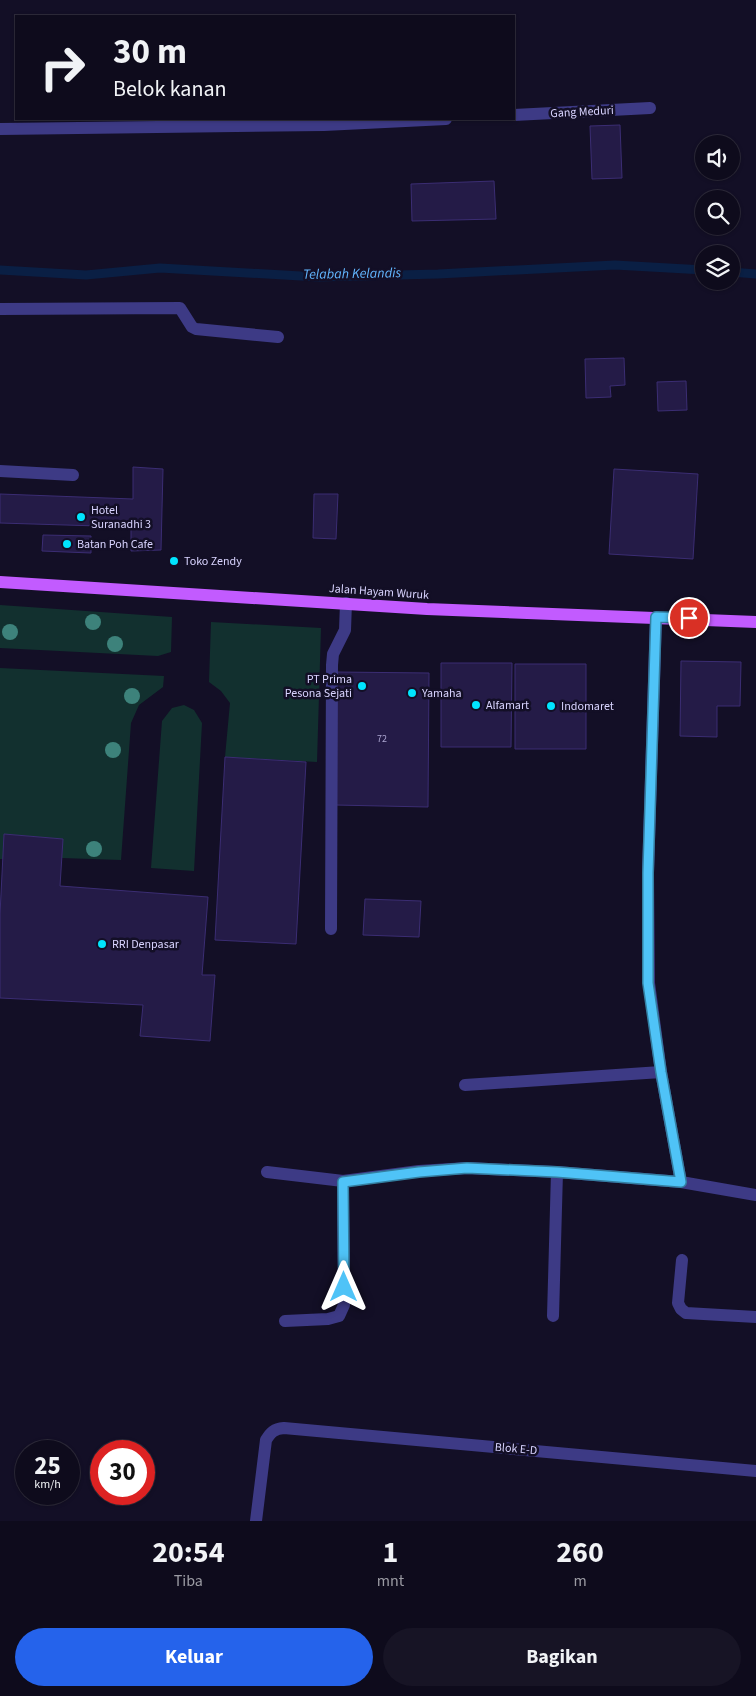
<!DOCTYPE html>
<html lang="id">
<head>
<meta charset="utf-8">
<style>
	:root { --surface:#0e0b1c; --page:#171425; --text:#f1f3f6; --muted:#9b9ba3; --line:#2e2b3b; --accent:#2563eb }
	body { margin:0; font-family:"Source Sans 3",sans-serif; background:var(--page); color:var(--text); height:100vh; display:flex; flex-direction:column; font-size:19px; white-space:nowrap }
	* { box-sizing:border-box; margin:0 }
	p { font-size:16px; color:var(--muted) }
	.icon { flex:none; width:28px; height:28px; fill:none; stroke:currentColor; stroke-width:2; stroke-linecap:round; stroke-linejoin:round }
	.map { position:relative; height:1521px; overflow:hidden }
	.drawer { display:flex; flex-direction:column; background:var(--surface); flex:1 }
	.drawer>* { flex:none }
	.hud { position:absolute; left:15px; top:15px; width:500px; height:105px; border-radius:0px; box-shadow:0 1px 4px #0004,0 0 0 1px var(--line); background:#0e0b1c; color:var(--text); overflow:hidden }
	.fabs { position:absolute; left:695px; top:135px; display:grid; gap:10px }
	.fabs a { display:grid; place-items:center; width:45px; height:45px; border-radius:50%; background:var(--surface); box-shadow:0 1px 4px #0004,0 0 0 1px var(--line); font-size:25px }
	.speed { position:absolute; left:15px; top:1440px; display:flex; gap:10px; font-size:25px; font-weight:700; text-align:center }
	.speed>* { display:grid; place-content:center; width:65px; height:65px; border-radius:50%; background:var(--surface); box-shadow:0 1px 4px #0004,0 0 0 1px var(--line); line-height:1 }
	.speed small { font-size:12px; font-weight:400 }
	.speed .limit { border:8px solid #d22; background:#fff; color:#111 }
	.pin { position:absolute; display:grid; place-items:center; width:42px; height:42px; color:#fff; margin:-21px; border:2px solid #fff; border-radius:50%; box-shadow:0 1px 5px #0007 }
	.me { position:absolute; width:55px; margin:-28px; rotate:0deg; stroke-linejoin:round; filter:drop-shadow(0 0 4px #0008) }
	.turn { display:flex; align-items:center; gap:18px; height:105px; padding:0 15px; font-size:22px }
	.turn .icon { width:65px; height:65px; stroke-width:2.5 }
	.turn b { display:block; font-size:35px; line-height:42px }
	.eta { display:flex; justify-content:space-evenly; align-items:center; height:85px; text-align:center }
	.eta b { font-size:30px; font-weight:700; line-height:35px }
	.action { display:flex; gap:10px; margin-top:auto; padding:10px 15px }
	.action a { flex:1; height:58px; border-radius:30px; background:var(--accent); color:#fff; font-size:20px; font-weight:700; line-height:58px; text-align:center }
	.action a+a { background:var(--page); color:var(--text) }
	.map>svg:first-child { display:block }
	.green { fill:#12302f }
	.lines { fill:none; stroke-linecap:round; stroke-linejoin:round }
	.stream { stroke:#0a1f44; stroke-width:9 }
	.building { fill:#241b47; stroke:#3b2d73 }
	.minor { stroke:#3d3a85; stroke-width:12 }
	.major { stroke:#c25bff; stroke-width:12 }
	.tree { fill:#3d827b }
	.route-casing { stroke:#337fa1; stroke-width:12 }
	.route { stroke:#4fc3f7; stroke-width:9 }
	.poi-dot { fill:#00e5ff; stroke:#130f26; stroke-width:2 }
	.labels { text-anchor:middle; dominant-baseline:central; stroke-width:5; stroke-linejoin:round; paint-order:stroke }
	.number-label { font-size:10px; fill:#aca6d1 }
	.street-label { font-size:12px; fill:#d9d4ff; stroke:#130f26 }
	.poi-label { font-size:12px; fill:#d9d4ff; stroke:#130f26; text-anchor:start }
	.water-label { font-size:14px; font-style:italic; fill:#62b6ff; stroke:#130f26 }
</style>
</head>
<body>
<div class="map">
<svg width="756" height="1521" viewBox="0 0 756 1521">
	<rect width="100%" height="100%" fill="#130f26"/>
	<path class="green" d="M0,605L172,617L171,652L158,656L0,648Z
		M211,622L321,628L317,762L225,757L230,703L221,691L209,682Z
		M0,668L164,676L163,687L139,705L131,723L121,860L62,858L63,839L4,834L3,859H0Z
		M184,705L194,710L202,723L194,871L151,868L162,721L172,708Z"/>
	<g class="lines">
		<path class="stream" d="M0,270L86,275L160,268L318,277L438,274L615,265L704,270
			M731,272L756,274"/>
	</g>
	<path class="building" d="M620,125L622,178L592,179L590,126Z
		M494,181L496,219L412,221L411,184Z
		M624,358L625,385L610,386L611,397L586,398L585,359Z
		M686,381L687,410L658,411L657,382Z
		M133,467L163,469L161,550L131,551V527L0,523V494L133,499Z
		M614,469L698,474L693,559L609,554Z
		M314,494H338L336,539L313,538Z
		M43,535L91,536V553L42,551Z
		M681,661L741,662L740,706H717V737L680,736Z
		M441,663H512L511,747H441Z
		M515,664H586V749H515Z
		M336,672L429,673L428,807L335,805Z
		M225,757L306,762L296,944L215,940Z
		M4,834L63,839L60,886L208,897L202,975H215L210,1041L140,1036L143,1005L0,998V914Z
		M365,899L421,901L419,937L363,935Z"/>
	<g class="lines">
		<path class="minor" d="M514,115L650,108
			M0,129L324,125L446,119
			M0,309L180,308L192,327L196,329L278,337
			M0,471L73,475
			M656,617L648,873L649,983L661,1072L681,1182
			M331,929L332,665L333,654L345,630L346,603
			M465,1085L661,1072
			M267,1172L343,1181L419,1171L467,1168L557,1172L681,1182L756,1195
			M682,1260L678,1303L681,1309L686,1313L756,1317
			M553,1316L557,1172
			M285,1321L328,1319L339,1316L344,1305L343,1181
			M256,1521L266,1440C271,1432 274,1429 284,1428L756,1471"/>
		<path class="major" d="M0,582L427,609L756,622"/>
	</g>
	<g class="tree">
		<circle cx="93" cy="622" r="8"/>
		<circle cx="10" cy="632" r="8"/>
		<circle cx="115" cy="644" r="8"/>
		<circle cx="132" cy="696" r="8"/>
		<circle cx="113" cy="750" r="8"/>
		<circle cx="94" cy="849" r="8"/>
	</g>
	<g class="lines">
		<defs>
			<path id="route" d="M344,1287L343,1182L419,1172L467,1168L557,1172L681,1182L661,1072L648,983V873L656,617L689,618"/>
		</defs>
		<use href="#route" class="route-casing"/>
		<use href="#route" class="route"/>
	</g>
	<g class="poi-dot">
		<circle cx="81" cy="517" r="5"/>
		<circle cx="67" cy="544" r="5"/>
		<circle cx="174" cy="561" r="5"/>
		<circle cx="362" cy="686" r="5"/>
		<circle cx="412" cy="693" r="5"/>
		<circle cx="476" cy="705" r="5"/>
		<circle cx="551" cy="706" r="5"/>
		<circle cx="102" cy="944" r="5"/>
	</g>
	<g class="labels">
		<g class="number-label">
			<text x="382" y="739">72</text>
		</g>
		<g class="street-label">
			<text transform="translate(582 112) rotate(-3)">Gang Meduri</text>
			<text transform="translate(379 592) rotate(4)">Jalan Hayam Wuruk</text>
			<text transform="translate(516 1449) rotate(5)">Blok E-D</text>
		</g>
		<g class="poi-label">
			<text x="91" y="510">Hotel<tspan x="91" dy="14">Suranadhi 3</tspan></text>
			<text x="77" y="544">Batan Poh Cafe</text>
			<text x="184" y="561">Toko Zendy</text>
			<text x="352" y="679" text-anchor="end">PT Prima<tspan x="352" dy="14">Pesona Sejati</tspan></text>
			<text x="422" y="693">Yamaha</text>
			<text x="486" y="705">Alfamart</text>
			<text x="561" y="706">Indomaret</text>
			<text x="112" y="944">RRI Denpasar</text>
		</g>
		<g class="water-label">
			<text transform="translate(352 274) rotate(-1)">Telabah Kelandis</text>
		</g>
	</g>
</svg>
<div class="fabs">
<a><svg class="icon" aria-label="sound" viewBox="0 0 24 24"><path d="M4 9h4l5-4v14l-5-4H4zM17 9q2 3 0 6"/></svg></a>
<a><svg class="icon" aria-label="search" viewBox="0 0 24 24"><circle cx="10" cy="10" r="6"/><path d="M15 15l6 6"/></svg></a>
<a><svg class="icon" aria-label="layers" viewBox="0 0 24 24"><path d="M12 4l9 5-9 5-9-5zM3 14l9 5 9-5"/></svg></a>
</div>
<div class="speed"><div>25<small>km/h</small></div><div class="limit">30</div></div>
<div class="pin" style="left:689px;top:618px;background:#d93025"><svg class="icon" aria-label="arrive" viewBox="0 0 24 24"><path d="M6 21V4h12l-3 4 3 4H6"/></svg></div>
<svg class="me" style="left:344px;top:1287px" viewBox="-20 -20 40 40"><path d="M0-17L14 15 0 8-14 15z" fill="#4fc3f7" stroke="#fff" stroke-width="4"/></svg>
<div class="hud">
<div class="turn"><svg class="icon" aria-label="right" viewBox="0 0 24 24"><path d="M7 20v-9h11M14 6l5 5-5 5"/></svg><div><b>30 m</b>Belok kanan</div></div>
</div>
</div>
<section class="drawer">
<div class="eta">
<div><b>20:54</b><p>Tiba</p></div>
<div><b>1</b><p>mnt</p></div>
<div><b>260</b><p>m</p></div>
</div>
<div class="action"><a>Keluar</a><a>Bagikan</a></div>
</section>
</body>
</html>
